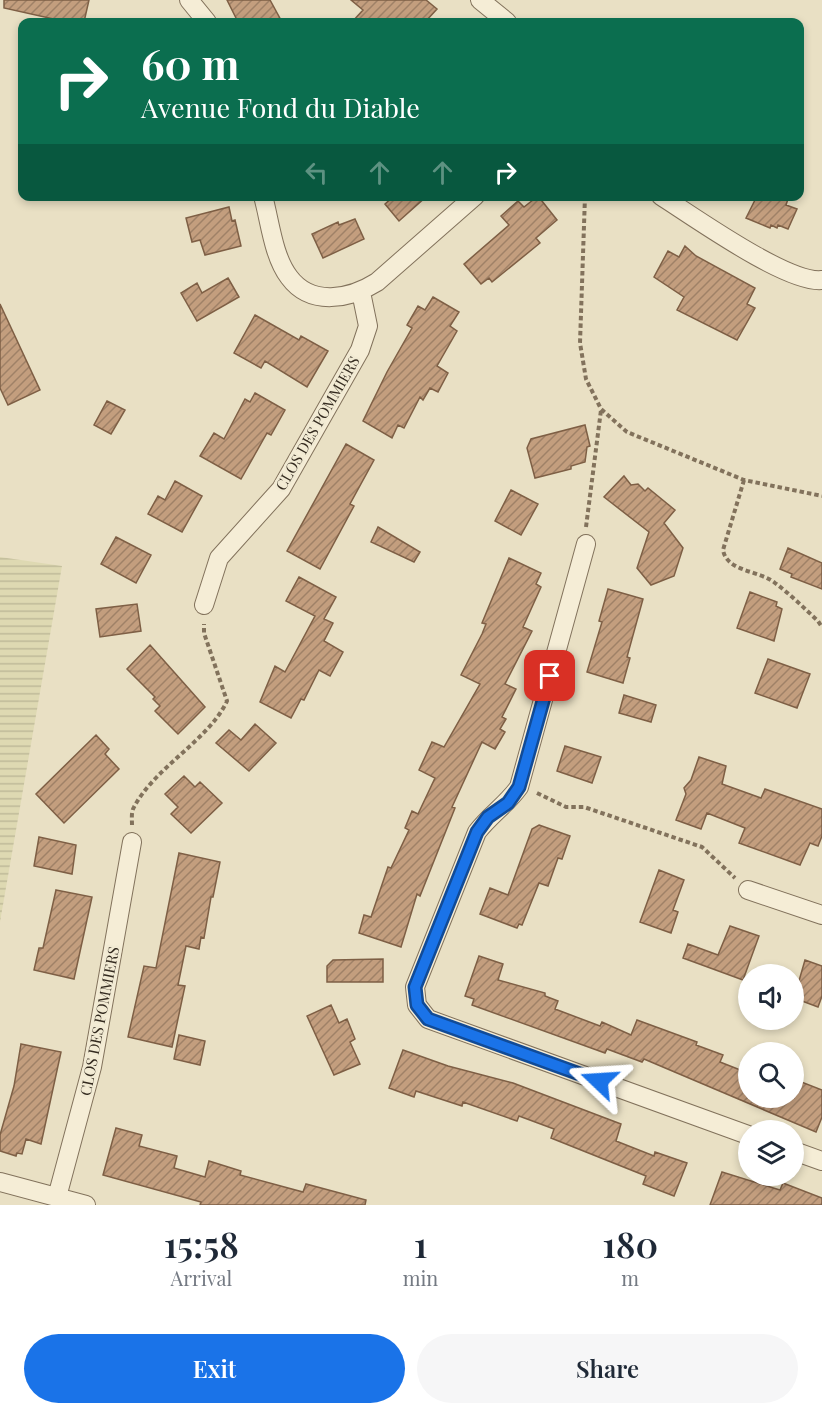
<!DOCTYPE html>
<html lang="en">
<head>
<meta charset="utf-8">
<style>
	:root { --surface:#fff; --page:#f6f6f7; --text:#1f2937; --muted:#747a83; --accent:#1a73e8 }
	body { margin:0; font-family:"Playfair Display",serif; background:var(--page); color:var(--text); height:100vh; display:flex; flex-direction:column; font-size:22px; white-space:nowrap }
	* { box-sizing:border-box; margin:0 }
	p { font-size:20px; color:var(--muted) }
	.icon { flex:none; width:33px; height:33px; fill:none; stroke:currentColor; stroke-width:2; stroke-linecap:round; stroke-linejoin:round }
	.map { position:relative; height:1205px; overflow:hidden }
	.side { display:flex; flex-direction:column; background:var(--surface); flex:1 }
	.side>* { flex:none }
	.guide { position:absolute; left:18px; top:18px; width:786px; height:183px; border-radius:12px; box-shadow:0 3px 9px #0003; background:#0b6e4f; color:#fff; overflow:hidden }
	.buttons { position:absolute; left:738px; top:964px; display:grid; gap:12px }
	.buttons a { display:grid; place-items:center; width:66px; height:66px; border-radius:50%; background:var(--surface); box-shadow:0 3px 9px #0003; font-size:30px }
	.pin { position:absolute; display:grid; place-items:center; width:51px; height:51px; color:#fff; margin:-26px; border-radius:12px; box-shadow:0 3px 9px #0006 }
	.me { position:absolute; width:66px; margin:-33px; rotate:290deg; stroke-linejoin:round; filter:drop-shadow(0 0 4px #0008) }
	.turn { display:flex; align-items:center; gap:21px; height:126px; padding:0 24px; font-size:27px }
	.turn .icon { width:78px; height:78px; stroke-width:2.5 }
	.turn b { display:block; font-size:42px; line-height:51px }
	.lanes { display:flex; align-items:center; height:57px; padding:0 24px; background:#0003; justify-content:center; gap:30px; direction:ltr }
	.lanes .off { opacity:.35 }
	.eta { display:flex; justify-content:space-evenly; align-items:center; height:102px; text-align:center }
	.eta b { font-size:36px; font-weight:600; line-height:42px }
	.action { display:flex; gap:12px; margin-top:auto; padding:12px 24px }
	.action a { flex:1; height:69px; border-radius:36px; background:var(--accent); color:#fff; font-size:24px; font-weight:600; line-height:69px; text-align:center }
	.action a+a { background:var(--page); color:var(--text) }
	.map>svg:first-child { display:block }
	.farmland { fill:url(#farmland-rules) }
	.building { fill:url(#building-hatch); stroke:#7e5f45; stroke-width:1.5 }
	.lines { fill:none; stroke-linecap:round; stroke-linejoin:round }
	.street-casing { stroke:#82725c; stroke-width:20 }
	.path { stroke:#82725c; stroke-width:4; stroke-dasharray:4.5 3; stroke-linecap:butt }
	.street { stroke:#f5edd6; stroke-width:18 }
	.route-casing { stroke:#114b97; stroke-width:15 }
	.route { stroke:#1a73e8; stroke-width:10 }
	.labels { text-anchor:middle; dominant-baseline:central; stroke-width:5; stroke-linejoin:round; paint-order:stroke }
	.street-label { font-size:15px; fill:#332a1f; stroke:#f1ead3 }
</style>
</head>
<body>
<div class="map">
<svg width="822" height="1205" viewBox="0 0 822 1205">
	<defs>
		<pattern id="farmland-rules" width="6" height="5" patternUnits="userSpaceOnUse" patternTransform="scale(1.5)"><rect width="6" height="5" fill="#ded9b2"/><path d="M0 2.5h6" fill="none" stroke="#bfba99"/></pattern>
		<pattern id="building-hatch" width="6" height="6" patternUnits="userSpaceOnUse" patternTransform="scale(1.5)"><rect width="6" height="6" fill="#c39e7e"/><path d="M-1 1l2-2M0 6l6-6M5 7l2-2" fill="none" stroke="#9f8167"/></pattern>
	</defs>
	<rect width="100%" height="100%" fill="#e9e0c4"/>
	<path class="farmland" d="M0,557L62,566L0,922Z"/>
	<path class="building" d="M4,0H89L84,22H67L4,8Z
		M227,0H270L282,22H238Z
		M351,0H426L437,9L425,22H352L363,10Z
		M394,196H427L399,221L385,204Z
		M538,196L557,220L536,238L540,243L492,282L489,278L481,284L464,264L509,225L501,216L518,201L524,207Z
		M757,196H789L786,205L797,209L788,229L778,225L777,228L771,225L770,228L746,218Z
		M229,207L232,221L235,220L241,246L205,255L200,240L192,242L186,218Z
		M355,219L364,239L323,258L312,234L338,222L339,225Z
		M685,246L696,256L755,288L747,304L755,308L737,340L677,310L684,297L654,277L668,251L679,257Z
		M228,278L239,297L197,321L181,293L197,283L202,293Z
		M433,297L459,312L450,326L457,331L437,366L448,373L438,392L430,388L423,400L420,397L404,428L398,425L392,438L363,421L387,372L412,328L407,325L418,306L425,310Z
		M0,304L40,390L8,405L0,388Z
		M255,315L299,340L301,336L328,351L307,387L265,361L261,368L234,353Z
		M255,393L285,410L271,435L267,433L241,479L200,456L214,433L224,439L245,399L250,402Z
		M107,401L125,410L111,434L94,425Z
		M585,425L590,446L587,447L585,462L571,466V469L535,478L527,448L531,439Z
		M346,444L374,460L350,504L354,506L320,569L287,551Z
		M624,476L631,485L638,484L645,491L648,488L675,510L664,523L683,548L674,576L651,585L637,568L649,532L604,497Z
		M175,481L202,496L182,532L148,514L158,496L165,500Z
		M511,490L538,504L521,535L495,521Z
		M378,527L420,552L414,562L371,542Z
		M116,537L151,555L136,583L101,564Z
		M788,548L822,563V589L791,577L792,574L780,569Z
		M509,558L541,573L536,584L541,587L523,627L532,631L505,684L516,689L502,717L506,719L500,729L505,732L495,749L482,742L452,807L455,808L420,896L417,894L401,947L359,933L364,915L371,917L388,867L391,868L409,830L405,828L412,811L418,814L435,778L419,770L432,742L444,747L480,684L461,675L482,634L486,624L482,623Z
		M299,577L336,597L324,619L333,623L324,641L343,652L330,676L319,670L304,700L301,699L291,718L260,702L275,666L285,672L315,616L286,601Z
		M608,589L643,599L627,657L630,658L623,683L587,672L602,622L599,621Z
		M750,592L777,602L776,606L782,609L774,641L737,628Z
		M137,604L141,631L100,637L96,609Z
		M150,645L205,707L178,734L155,711L160,706L153,699L155,697L127,669Z
		M768,659L810,674L797,708L755,693Z
		M624,695L656,705L651,722L619,713Z
		M255,724L276,743L249,771L216,743L229,730L241,740Z
		M96,735L109,749L105,754L119,769L64,823L36,794Z
		M565,746L601,757L592,783L557,771Z
		M699,757L726,766L722,784L761,798L765,789L822,809V836L818,846L810,843L800,865L739,843L745,828L707,813L701,829L676,820L686,794L684,788L691,780Z
		M184,776L195,787L200,782L222,803L191,833L171,814L178,807L165,794Z
		M539,825L570,836L562,859L558,858L548,886L539,883L522,925L519,924L517,928L480,914L490,888L508,895L532,829Z
		M39,837L76,845L72,874L34,866Z
		M179,853L220,862L213,897H211L204,938L201,937L199,949L186,946L178,985L185,986L172,1047L128,1037L144,966L156,968Z
		M659,870L684,880L673,910L678,912L671,933L640,922Z
		M56,890L92,897L74,979L34,970L39,948H43Z
		M730,926L759,936L743,980L683,958L688,944L718,955Z
		M479,956L503,964L498,980L545,993V996L558,1001L555,1009L600,1026L602,1022L631,1035L637,1020L697,1042L696,1045L723,1055L720,1062L748,1073V1098H794V1079L822,1090V1117L816,1132L644,1059L642,1062L607,1049L605,1053L472,1005L474,999L465,996Z
		M383,959V982H327V966L333,960Z
		M805,960L822,966V996L818,1007L794,998Z
		M331,1005L339,1023L347,1019L355,1039L350,1042L360,1064L334,1075L307,1016Z
		M179,1035L205,1041L200,1065L174,1059Z
		M21,1044L61,1052L41,1144L26,1139L22,1154L17,1153L16,1156L0,1151V1135L14,1086Z
		M403,1050L448,1066L513,1083L621,1124L616,1141L654,1156L655,1152L687,1163L674,1196L643,1184L646,1176L551,1138L554,1129L519,1116L517,1121L463,1102L462,1106L416,1091L414,1097L389,1088Z
		M116,1128L142,1135L139,1146L177,1156L174,1168L205,1177L209,1161L241,1171L240,1175L303,1192L306,1184L366,1200L365,1205H200L201,1202L103,1175Z
		M722,1172L780,1190L783,1183L822,1198V1205H710Z"/>
	<g class="lines">
		<defs>
			<path id="street" d="M189,0L207,22
				M480,0L507,22
				M263,196C270,221 273,256 289,277C311,307 350,299 377,282L475,196
				M661,196C694,217 788,284 822,280
				M586,544L519,787C507,804 490,815 477,832L415,987L417,1005L428,1019L748,1135
				M204,605L219,558L281,489L360,350L368,326L361,292
				M748,890L822,915
				M794,1151L822,1161
				M0,1182L86,1205
				M57,1197L92,1067L132,842"/>
		</defs>
		<use href="#street" class="street-casing"/>
		<path class="path" d="M585,196L580,343L586,379L601,409L627,432L744,480L822,496
			M744,480L723,550C727,572 759,570 775,583C790,594 804,608 818,621L822,627
			M586,527L601,410
			M537,793L566,807H584L702,847L735,878
			M132,825C132,819 131,812 134,807C155,767 209,740 227,701L204,633V624"/>
		<use href="#street" class="street"/>
	</g>
	<g class="lines">
		<defs>
			<path id="route" d="M550,676L519,787L508,803L488,817L477,832L415,987L417,1005L428,1019L599,1081"/>
		</defs>
		<use href="#route" class="route-casing"/>
		<use href="#route" class="route"/>
	</g>
	<g class="labels">
		<g class="street-label">
			<text transform="translate(317 423) rotate(-60)">CLOS DES POMMIERS</text>
			<text transform="translate(99 1021) rotate(-79)">CLOS DES POMMIERS</text>
		</g>
	</g>
</svg>
<div class="buttons">
<a><svg class="icon" aria-label="sound" viewBox="0 0 24 24"><path d="M4 9h4l5-4v14l-5-4H4zM17 9q2 3 0 6"/></svg></a>
<a><svg class="icon" aria-label="search" viewBox="0 0 24 24"><circle cx="10" cy="10" r="6"/><path d="M15 15l6 6"/></svg></a>
<a><svg class="icon" aria-label="layers" viewBox="0 0 24 24"><path d="M12 4l9 5-9 5-9-5zM3 14l9 5 9-5"/></svg></a>
</div>
<div class="pin" style="left:550px;top:676px;background:#d93025"><svg class="icon" aria-label="arrive" viewBox="0 0 24 24"><path d="M6 21V4h12l-3 4 3 4H6"/></svg></div>
<svg class="me" style="left:599px;top:1081px" viewBox="-20 -20 40 40"><path d="M0-17L14 15 0 8-14 15z" fill="#1a73e8" stroke="#fff" stroke-width="4"/></svg>
<div class="guide">
<div class="turn"><svg class="icon" aria-label="right" viewBox="0 0 24 24"><path d="M7 20v-9h11M14 6l5 5-5 5"/></svg><div><b>60 m</b>Avenue Fond du Diable</div></div>
<div class="lanes"><svg class="icon off" aria-label="left" viewBox="0 0 24 24"><path d="M17 20v-9H6M10 6l-5 5 5 5"/></svg><svg class="icon off" aria-label="ahead" viewBox="0 0 24 24"><path d="M12 20V5M6 11l6-6 6 6"/></svg><svg class="icon off" aria-label="ahead" viewBox="0 0 24 24"><path d="M12 20V5M6 11l6-6 6 6"/></svg><svg class="icon" aria-label="right" viewBox="0 0 24 24"><path d="M7 20v-9h11M14 6l5 5-5 5"/></svg></div>
</div>
</div>
<section class="side">
<div class="eta">
<div><b>15:58</b><p>Arrival</p></div>
<div><b>1</b><p>min</p></div>
<div><b>180</b><p>m</p></div>
</div>
<div class="action"><a>Exit</a><a>Share</a></div>
</section>
</body>
</html>
